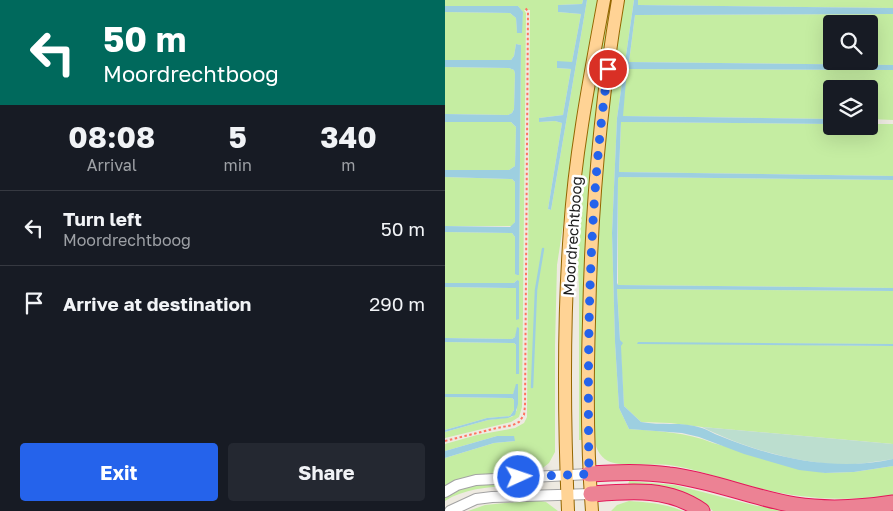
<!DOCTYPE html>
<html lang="en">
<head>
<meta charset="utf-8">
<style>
	:root { --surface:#171b24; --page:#242831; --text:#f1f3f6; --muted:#9ea1a6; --line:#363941; --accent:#2563eb }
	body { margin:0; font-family:"Golos Text",sans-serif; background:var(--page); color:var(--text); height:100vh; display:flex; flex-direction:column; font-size:19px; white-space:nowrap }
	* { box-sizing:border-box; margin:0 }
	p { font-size:16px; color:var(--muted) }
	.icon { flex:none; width:28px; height:28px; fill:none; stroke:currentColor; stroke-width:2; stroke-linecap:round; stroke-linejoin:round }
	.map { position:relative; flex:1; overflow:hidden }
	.panel { display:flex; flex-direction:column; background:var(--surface); width:445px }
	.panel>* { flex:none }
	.guide { background:#00695c; color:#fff; overflow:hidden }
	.tools { position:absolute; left:378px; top:15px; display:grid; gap:10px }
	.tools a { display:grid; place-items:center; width:55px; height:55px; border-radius:5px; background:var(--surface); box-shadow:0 5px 20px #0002; font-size:25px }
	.pin { position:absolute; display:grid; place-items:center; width:42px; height:42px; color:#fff; margin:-21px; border:2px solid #fff; border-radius:50%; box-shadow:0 1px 5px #0007 }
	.me { position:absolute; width:55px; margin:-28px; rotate:87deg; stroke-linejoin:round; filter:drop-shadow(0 0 4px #0008) }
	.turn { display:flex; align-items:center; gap:18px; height:105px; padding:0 20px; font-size:22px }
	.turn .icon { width:65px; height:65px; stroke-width:2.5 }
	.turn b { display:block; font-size:35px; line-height:42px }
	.eta { display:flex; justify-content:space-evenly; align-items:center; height:85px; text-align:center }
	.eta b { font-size:30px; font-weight:700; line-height:35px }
	.button { display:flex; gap:10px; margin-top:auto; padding:10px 20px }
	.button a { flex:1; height:58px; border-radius:5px; background:var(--accent); color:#fff; font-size:20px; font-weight:700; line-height:58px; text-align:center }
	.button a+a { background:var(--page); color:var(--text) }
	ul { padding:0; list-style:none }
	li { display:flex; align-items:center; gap:15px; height:75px; padding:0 20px; border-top:1px solid var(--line) }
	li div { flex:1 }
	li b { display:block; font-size:19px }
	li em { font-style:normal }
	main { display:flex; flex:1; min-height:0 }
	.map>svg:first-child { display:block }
	.grass { fill:#c5eda2; fill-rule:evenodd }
	.wetland { fill:#bcdecf }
	.water { fill:#9dcfe0 }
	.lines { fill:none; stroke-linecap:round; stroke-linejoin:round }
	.stream { stroke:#9dcfe0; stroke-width:2.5 }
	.tertiary-casing { stroke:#a3a3a3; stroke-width:12 }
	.primary-casing { stroke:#946600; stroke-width:14 }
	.motorway-casing { stroke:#e31759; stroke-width:17 }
	.path { stroke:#ff7461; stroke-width:2; stroke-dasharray:2.5 2.5; stroke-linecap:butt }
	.tertiary { stroke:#fff; stroke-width:10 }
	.primary { stroke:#ffd395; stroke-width:12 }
	.motorway { stroke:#ec8294; stroke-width:15 }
	.route { stroke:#2563eb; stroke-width:9; stroke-dasharray:0 16.2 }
	.labels { text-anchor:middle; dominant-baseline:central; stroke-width:5; stroke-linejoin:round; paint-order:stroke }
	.street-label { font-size:15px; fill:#1c1c1c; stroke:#fff }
</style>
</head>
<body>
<main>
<section class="panel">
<div class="guide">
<div class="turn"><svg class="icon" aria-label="left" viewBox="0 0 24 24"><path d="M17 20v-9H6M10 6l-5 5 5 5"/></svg><div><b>50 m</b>Moordrechtboog</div></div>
</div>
<div class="eta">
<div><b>08:08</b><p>Arrival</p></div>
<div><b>5</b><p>min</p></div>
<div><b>340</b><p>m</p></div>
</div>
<ul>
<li><svg class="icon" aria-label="left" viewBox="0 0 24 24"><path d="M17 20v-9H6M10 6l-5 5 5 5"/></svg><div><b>Turn left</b><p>Moordrechtboog</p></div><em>50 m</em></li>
<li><svg class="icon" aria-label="arrive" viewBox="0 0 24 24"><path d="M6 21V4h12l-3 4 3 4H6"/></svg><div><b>Arrive at destination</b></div><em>290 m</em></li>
</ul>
<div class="button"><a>Exit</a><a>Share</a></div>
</section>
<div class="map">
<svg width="448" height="511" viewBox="0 0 448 511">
	<rect width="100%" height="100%" fill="#eeeae1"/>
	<path class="grass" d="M0,0H138L137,4L113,5V12L136,14L127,62H112V68L126,69L118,115L94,118V122L110,121L117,123L103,209L106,210L142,0H153L112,265L110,345V452L104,463L94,471L0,488V458L49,443L70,441L52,436L0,451V444L32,435L70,428L79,423L82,417L85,10H79L81,13L77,407L74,417L66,422L0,438V432L43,420L67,417L72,410V384L68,394H0V342L69,343L71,345V374H73L74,328L70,337L67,339L0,338V287L71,288L72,319V280L69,283H0V232L67,233L70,237V274L74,275L76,45L71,44L69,56L66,60H0V12L65,13L71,18L72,32L76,33L78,13L73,6H0Z
		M164,0H168L138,440H134V291L131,212L137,160Z
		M179,0H189L172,118L167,233L170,342L174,408L184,429C213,431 241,432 268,443L380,473L409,472L448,466V495C394,503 346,498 294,483C271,477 248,468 224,465C209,463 174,467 163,461C154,456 150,447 149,436C149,387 148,337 149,288C152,191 164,95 179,0Z
		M193,0H448V8L192,5Z
		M448,14V65L184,62L190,15ZM386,24H424V61H386Z
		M0,67L64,68L69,70L70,74L69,109L67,113L63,115L0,114Z
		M182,69L448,70V120L424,119V89H386V119L177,116Z
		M0,122H66L71,127L70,166L64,170H0Z
		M176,122L386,124V126H424V124H448V176L174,172Z
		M0,177L67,179L70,182V222L67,226H0Z
		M174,177L448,180V288L173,285V179Z
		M172,289L448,291V344L192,343L448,346V444L257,427L225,423L196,422L179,406Z
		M0,397L67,398L69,400V410L65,416L42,418L0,430Z
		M87,479V485C58,487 25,485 0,501V496C24,479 58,482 87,479Z
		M184,481L230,485L312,506L389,511H268C244,488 215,484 183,485Z
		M91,500L101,502L113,511H23L40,505Z
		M184,501C204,502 220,504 238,511H166L172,505Z"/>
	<path class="wetland" d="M257,427L448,444V459C428,462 407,466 386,464C344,461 295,446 257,427Z"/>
	<path class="water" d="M138,0H142L106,210L103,209L117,123L110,121L94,122V118L118,115L126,69L112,68V61L127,62L136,14L113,12V5L137,4Z
		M189,0H193V5L448,8V14L190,15L184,62L448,65V70L182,69L178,116L386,119V124L176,122L174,172L448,176V180L174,177L173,179L172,283L173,285L448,288V291L172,289L175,340L178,343L176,346L179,406L196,422C216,426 237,421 257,428C263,430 269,434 275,436C329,458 390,472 448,459V466L409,472L380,473L354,470L299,454L254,437L237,433L184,429L174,408L170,342L167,233L172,118Z
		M0,6H73L78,12L77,33H72L71,18L65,13L0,12Z
		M71,44L76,45L74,275H72L70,274V237L67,233L0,232V226L65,227L70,222V182L67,179L0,177V170H64L70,166L71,127L66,122H0V114L63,115L67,113L69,109L70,74L69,70L64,68L0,67V60H66L69,56Z
		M72,280L74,281V319L71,320V288L0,287V283H69Z
		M72,327L74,328V374H71V345L69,343L0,342V338L67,339L70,337Z
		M193,342L448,344V346L192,344Z
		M71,384H73V404L70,415L63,418L43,420L0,432V430L42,418L65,416L69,410V400L67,398L0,397V394H68Z
		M52,436H69L70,441L49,443L0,458V451Z"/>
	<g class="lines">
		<path class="stream" d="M87,387L91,290L98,249"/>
		<defs>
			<path id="tertiary" d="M0,492L12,485L31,480L144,474
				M5,511L31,499L47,497L146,494"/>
			<path id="primary" d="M123,511C119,417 118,323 125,230C130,153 145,76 159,0
				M147,511C142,448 142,385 144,321C146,213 155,106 173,0"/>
			<path id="motorway" d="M144,474C171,472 198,471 224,475C267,480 307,498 350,505C382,510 416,508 448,503
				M146,494C185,491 223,487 257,511"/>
		</defs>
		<use href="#tertiary" class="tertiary-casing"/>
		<use href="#primary" class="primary-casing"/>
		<use href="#motorway" class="motorway-casing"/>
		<path class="path" d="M0,441L52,428L68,425L74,422L79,415L80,406L83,12L80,7"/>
		<use href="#tertiary" class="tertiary"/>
		<use href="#primary" class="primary"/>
		<use href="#motorway" class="motorway"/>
	</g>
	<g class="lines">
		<path class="route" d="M74,477L144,474C142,338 144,203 163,69"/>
	</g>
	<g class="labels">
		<g class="street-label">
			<text transform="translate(127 236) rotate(-86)">Moordrechtboog</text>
		</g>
	</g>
</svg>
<div class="tools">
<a><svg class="icon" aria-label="search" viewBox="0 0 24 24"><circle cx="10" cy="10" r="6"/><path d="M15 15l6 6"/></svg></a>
<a><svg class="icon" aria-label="layers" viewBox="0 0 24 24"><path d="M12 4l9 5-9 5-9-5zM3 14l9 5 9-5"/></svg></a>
</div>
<div class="pin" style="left:163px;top:69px;background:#d93025"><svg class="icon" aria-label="arrive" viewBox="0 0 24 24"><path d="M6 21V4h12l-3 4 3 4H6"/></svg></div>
<svg class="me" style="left:74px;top:477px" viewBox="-20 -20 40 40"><circle r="17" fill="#2563eb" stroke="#fff" stroke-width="3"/><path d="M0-11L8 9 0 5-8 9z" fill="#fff"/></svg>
</div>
</main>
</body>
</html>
